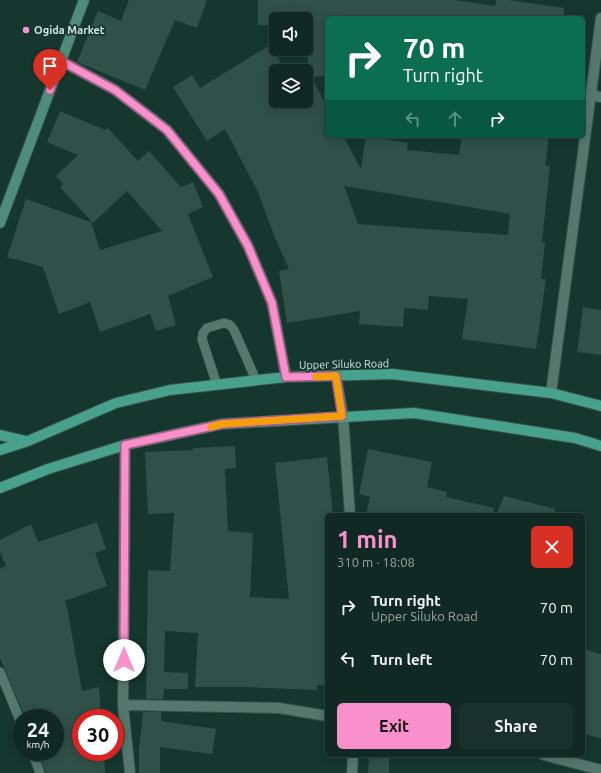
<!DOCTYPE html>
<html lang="en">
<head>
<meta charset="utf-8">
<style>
	:root { --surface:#102922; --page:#19312a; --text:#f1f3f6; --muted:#9ca6a5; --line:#304540; --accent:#f890cb }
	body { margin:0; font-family:Ubuntu,sans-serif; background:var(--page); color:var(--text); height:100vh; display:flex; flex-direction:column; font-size:15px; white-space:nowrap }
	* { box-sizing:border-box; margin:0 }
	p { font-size:13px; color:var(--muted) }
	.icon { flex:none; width:22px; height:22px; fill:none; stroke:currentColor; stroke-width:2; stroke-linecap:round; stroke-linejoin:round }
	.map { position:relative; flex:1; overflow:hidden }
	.sheet { position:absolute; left:325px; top:513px; width:260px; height:244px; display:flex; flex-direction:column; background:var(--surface); border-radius:6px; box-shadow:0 2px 10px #0003,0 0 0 1px var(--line) }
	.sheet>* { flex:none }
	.banner { position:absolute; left:325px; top:16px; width:260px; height:122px; border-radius:6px; box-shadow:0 2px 10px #0003,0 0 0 1px var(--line); background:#0b6e4f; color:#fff; overflow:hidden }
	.fabs { position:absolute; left:269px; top:12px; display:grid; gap:8px }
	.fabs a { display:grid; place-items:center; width:44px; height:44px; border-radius:6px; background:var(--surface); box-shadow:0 2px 10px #0003,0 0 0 1px var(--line); font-size:20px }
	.speed { position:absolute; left:12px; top:709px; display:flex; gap:8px; font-size:20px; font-weight:700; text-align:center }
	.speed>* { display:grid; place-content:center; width:52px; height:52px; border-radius:50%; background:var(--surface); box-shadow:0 2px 10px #0003,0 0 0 1px var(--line); line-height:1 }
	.speed small { font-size:10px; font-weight:400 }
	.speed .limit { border:6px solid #d22; background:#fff; color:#111 }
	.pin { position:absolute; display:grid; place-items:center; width:34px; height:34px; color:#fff; margin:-41px -17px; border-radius:50% 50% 50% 0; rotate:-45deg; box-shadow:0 0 4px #0007 }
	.pin .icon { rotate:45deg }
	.me { position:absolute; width:44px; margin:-22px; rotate:0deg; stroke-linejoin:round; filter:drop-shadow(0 0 3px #0008) }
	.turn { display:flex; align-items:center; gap:14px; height:84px; padding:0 12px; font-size:18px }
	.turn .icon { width:52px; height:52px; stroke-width:2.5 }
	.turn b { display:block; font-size:28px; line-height:34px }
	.lanes { display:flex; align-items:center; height:38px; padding:0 12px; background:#0003; justify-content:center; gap:20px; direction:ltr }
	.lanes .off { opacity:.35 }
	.round { display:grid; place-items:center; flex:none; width:42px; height:42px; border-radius:6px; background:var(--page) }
	.summary { display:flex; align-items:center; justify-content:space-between; height:68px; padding:0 12px }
	h1 { font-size:24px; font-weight:700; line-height:30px; color:var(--accent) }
	.cta { display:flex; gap:8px; margin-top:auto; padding:8px 12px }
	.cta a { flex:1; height:46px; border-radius:6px; background:var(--accent); color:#111; font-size:16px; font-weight:700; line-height:46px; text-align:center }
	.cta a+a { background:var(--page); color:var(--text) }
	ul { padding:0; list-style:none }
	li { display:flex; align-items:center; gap:12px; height:52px; padding:0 12px }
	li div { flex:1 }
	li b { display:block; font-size:15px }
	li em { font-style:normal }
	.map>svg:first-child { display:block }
	.building { fill:#305147; fill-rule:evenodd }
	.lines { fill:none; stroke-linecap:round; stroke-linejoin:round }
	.lane-casing { stroke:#37524a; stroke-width:10 }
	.street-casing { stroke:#37524a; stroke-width:12 }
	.secondary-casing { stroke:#37524a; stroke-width:12 }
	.primary-casing { stroke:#37524a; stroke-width:12 }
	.lane { stroke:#55776c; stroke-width:9 }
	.street { stroke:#55776c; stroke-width:10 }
	.secondary { stroke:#4e8d7c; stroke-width:10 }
	.primary { stroke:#48a28b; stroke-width:10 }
	.route-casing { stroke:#a15e84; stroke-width:10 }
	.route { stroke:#f890cb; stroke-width:7 }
	.slow { stroke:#f59e0b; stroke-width:7 }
	.poi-dot { fill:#f890cb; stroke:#15372e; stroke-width:1.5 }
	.labels { text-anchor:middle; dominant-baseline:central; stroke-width:3.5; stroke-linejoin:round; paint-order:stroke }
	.poi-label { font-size:11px; font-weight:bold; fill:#d3e5df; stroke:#15372e; text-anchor:start }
	.street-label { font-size:11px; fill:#d3e5df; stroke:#15372e }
</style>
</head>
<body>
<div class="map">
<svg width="601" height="773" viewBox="0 0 601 773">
	<rect width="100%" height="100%" fill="#15372e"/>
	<path class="building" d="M129,0H207L197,28L175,20L145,90L77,62L98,11L121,21Z
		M258,0H455L495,6L496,0H509L564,8L563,18H327V76L311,77L327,106V136H343L361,169L366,136L408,143L407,150L459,155L462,136H549L545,166H550L542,242H545L541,279H546L536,349L462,339L468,299L429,296L428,310L404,308L403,327L359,324L360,311L287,323L279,271L289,269L275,238L258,192L225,129L207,141L173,87L192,75L200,88L270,45L286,71H276V101H304L310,110L306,19H276V25H258ZM344,186L510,214L508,235L358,224Z
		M60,111L105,130L108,128L138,161L149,151L181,187L193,182L203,207L188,214L213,277L168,296L176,325L156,331L150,314L100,332L90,302L59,314L43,267L7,257L26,199L91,222L100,250L162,231L127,191L93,223L60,187L63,184L56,176L78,155L47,142Z
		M583,307L601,310V355L577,352Z
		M235,446L236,468L225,469L228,531L253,533L250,597L289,599L275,463L327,457L333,515H327V685H317V690L245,687H195L198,633L165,631L164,672L188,673V689H164L163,699H146L148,570L170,571L174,513L148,514L145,452L193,450V448Z
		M368,449L432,462L427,487L447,492L446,497L494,508L493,515H366L370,497L359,494Z
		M504,496L555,509V515H496Z
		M97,522L106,549L95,553L107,586L65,601L67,607L82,691L99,687L101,718H81V752H104L105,773H46L38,752H55V718H25L0,658V569L6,566L0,552V540L31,524L38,542Z
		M583,649L601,654V738L583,734Z
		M143,712H161V721L216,729L212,754L160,747V773H139V749Z
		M369,755H389V773H368Z"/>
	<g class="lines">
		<defs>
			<path id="lane" d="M217,385L202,339L203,333L207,328L224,323L230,325L234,330L256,380
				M0,672L21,723
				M32,752L40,773"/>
			<path id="street" d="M61,61L115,90L167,130L219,194L248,246L272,303L286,377
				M591,95L601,97
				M336,376L343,416L350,515
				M551,393L601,18
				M125,445L123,705L130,773
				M123,705L279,708L327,716
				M544,755L601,770
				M352,773L353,755"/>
			<path id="secondary" d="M0,223L84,0"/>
			<path id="primary" d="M0,435L26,441
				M0,450L28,441L116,403L170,390L286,377L392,374L551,393L601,406
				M0,488L48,469L125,445L222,424L414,413L575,438L601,446"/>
		</defs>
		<use href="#lane" class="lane-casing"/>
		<use href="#street" class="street-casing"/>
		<use href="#secondary" class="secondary-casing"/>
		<use href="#primary" class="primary-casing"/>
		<use href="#lane" class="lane"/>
		<use href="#street" class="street"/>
		<use href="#secondary" class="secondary"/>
		<use href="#primary" class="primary"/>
	</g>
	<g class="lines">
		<defs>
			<path id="route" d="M50,90L61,61L115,90L167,130L219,194L248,246L272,303L286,377L336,376L342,416L222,424L125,445L124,660"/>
		</defs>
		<use href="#route" class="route-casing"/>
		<use href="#route" class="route"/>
		<path class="slow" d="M211,427L222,424L342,416L336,376L316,377"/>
	</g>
	<circle class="poi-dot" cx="26" cy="30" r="4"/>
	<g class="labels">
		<g class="poi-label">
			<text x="34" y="30">Ogida Market</text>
		</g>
		<g class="street-label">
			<text transform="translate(344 364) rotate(-1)">Upper Siluko Road</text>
		</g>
	</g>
</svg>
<div class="fabs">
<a><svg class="icon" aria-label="sound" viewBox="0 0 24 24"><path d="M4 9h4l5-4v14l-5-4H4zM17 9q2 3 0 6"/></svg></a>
<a><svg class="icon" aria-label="layers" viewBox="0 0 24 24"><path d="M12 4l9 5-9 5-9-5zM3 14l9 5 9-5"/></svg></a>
</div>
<div class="speed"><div>24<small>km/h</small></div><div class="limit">30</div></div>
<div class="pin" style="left:50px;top:90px;background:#d93025"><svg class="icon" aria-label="arrive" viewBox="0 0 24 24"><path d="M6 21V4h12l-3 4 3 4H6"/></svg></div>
<svg class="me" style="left:124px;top:660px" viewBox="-20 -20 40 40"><circle r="19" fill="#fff"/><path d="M0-13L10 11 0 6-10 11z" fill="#f890cb"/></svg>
<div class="banner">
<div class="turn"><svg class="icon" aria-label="right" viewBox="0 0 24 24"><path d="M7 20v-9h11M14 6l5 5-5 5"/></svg><div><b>70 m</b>Turn right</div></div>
<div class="lanes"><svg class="icon off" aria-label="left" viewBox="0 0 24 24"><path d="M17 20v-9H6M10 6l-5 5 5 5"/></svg><svg class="icon off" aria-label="ahead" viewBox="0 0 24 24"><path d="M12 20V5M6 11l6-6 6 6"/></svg><svg class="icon" aria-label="right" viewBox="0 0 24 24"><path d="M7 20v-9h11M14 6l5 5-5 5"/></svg></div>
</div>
<section class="sheet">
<div class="summary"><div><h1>1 min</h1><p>310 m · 18:08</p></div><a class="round" style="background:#d93025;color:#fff"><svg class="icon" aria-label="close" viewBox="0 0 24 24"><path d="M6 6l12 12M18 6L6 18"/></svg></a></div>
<ul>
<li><svg class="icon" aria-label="right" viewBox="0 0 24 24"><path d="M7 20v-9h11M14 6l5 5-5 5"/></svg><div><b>Turn right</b><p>Upper Siluko Road</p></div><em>70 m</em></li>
<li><svg class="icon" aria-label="left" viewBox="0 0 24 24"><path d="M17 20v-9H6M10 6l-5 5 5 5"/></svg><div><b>Turn left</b></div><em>70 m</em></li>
</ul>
<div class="cta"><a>Exit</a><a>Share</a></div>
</section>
</div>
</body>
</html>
